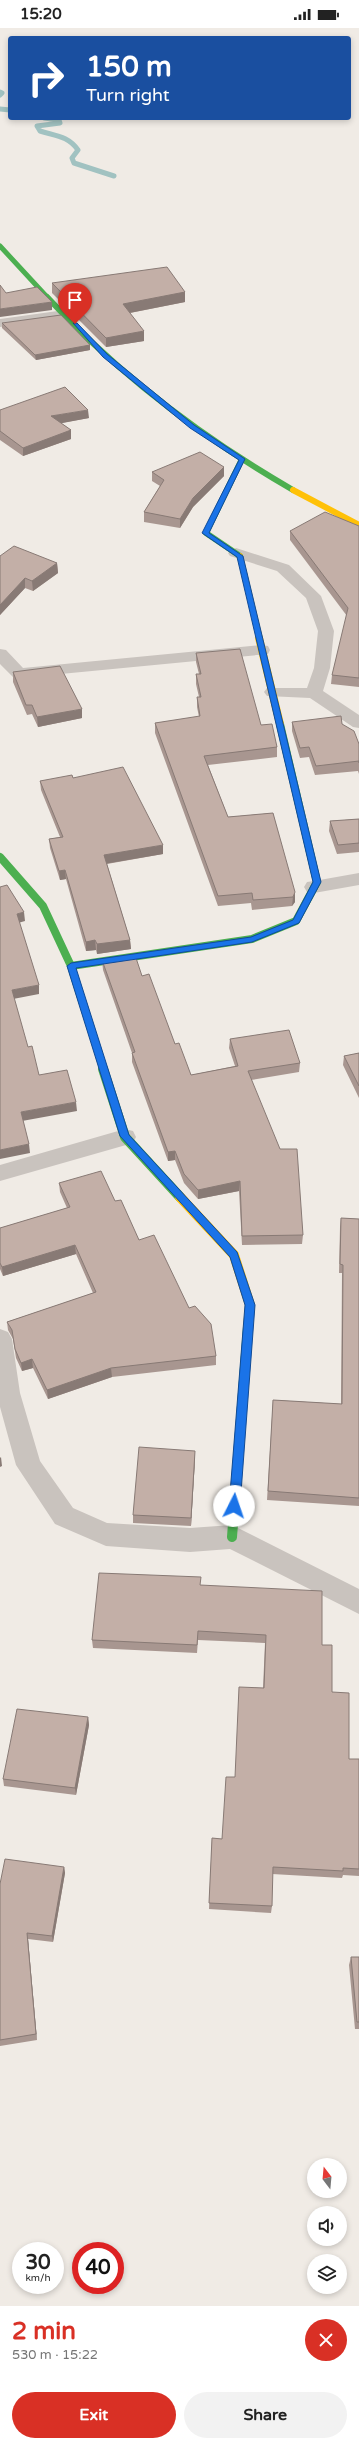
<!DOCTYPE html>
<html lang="en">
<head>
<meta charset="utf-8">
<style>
	:root { --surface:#fff; --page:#f2f2f2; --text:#222; --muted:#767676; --accent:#d93025 }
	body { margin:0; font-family:"Varela Round",sans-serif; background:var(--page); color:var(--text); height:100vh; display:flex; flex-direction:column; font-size:15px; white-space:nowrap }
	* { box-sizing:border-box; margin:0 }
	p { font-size:13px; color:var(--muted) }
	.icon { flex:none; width:22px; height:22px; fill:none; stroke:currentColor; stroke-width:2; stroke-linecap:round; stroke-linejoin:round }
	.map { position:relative; height:2278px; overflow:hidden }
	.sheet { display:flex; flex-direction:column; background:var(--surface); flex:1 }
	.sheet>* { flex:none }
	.hud { position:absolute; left:8px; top:8px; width:343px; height:84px; border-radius:4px; box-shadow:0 2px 6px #0003; background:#1a4fa0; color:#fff; overflow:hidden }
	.needle { width:26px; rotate:344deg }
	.tools { position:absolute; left:307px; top:2130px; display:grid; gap:8px }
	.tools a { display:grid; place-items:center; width:40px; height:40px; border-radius:50%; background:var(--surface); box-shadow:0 2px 6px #0003; font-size:20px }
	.speed { position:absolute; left:12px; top:2214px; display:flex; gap:8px; font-size:20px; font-weight:700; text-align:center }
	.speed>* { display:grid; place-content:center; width:52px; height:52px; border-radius:50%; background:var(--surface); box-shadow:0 2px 6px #0003; line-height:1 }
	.speed small { font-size:10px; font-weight:400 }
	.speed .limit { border:6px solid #d22; background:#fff; color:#111 }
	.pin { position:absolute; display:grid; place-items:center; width:34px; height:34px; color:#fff; margin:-41px -17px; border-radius:50% 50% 50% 0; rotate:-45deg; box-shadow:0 0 4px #0007 }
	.pin .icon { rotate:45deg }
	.me { position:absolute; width:44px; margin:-22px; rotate:4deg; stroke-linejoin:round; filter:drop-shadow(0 0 3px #0008) }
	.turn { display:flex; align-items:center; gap:14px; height:84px; padding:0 12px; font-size:18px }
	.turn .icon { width:52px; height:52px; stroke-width:2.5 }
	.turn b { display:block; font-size:28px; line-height:34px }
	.round { display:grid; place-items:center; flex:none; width:42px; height:42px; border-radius:21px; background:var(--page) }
	.headline { display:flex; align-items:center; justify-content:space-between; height:68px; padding:0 12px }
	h1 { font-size:24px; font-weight:800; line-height:30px; color:var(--accent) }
	.primary-button { display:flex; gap:8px; margin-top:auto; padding:8px 12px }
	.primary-button a { flex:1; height:46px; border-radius:24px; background:var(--accent); color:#fff; font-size:16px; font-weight:800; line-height:46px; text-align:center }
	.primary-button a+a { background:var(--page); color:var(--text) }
	.status { display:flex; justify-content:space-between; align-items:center; height:28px; padding:0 20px; background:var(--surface); direction:ltr }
	.status svg { height:11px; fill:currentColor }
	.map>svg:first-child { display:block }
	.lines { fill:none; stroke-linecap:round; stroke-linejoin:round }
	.stream { stroke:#a1c2c1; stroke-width:5 }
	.street { fill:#c9c3be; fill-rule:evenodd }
	.fast-far3 { stroke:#4caf50; stroke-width:5 }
	.fast-far2 { stroke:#4caf50; stroke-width:6 }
	.fast-far1 { stroke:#4caf50; stroke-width:8 }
	.fast { stroke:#4caf50; stroke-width:10 }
	.slow-far2 { stroke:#ffc107; stroke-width:6 }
	.slow-far1 { stroke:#ffc107; stroke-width:8 }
	.slow { stroke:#ffc107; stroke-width:10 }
	.wall { fill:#a89690 }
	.shaded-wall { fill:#887a75 }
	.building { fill:#c3afa7; stroke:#887a75 }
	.route { fill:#1a73e8; stroke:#114b97 }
</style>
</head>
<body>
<div class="status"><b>15:20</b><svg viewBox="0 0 49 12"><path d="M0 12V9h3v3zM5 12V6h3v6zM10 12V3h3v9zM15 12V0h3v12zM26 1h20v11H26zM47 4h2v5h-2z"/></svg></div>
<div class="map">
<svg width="359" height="2278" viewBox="0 0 359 2278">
	<rect width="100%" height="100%" fill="#f0ebe5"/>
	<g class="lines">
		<path class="stream" d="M0,64L2,65L0,67
			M0,81L10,82
			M44,90L59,92L60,95L37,98L40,103C56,108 68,108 78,122L72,130L74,135L114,148"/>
		<path class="street" d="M65,282L70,283L72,286L70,289L0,299V291Z
			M236,520L289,537L321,568L334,603L330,640L323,663L359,687V700L353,699L310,670L267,668L264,664L267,660H307L314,640L318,603L306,570L277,543L230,528L228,525Z
			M262,617L268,618L270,622L268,626L19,650L13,649L0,636V621L6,622L23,640Z
			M359,845V857L314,865L307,864L304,859L307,854L314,853Z
			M125,1101L133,1103L136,1109L133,1115L0,1153V1137Z
			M0,1301L8,1304L12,1311L20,1365L40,1433L73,1480L107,1495L190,1500L232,1497L359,1561V1586L230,1521L190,1524L106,1518L55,1496L16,1437L0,1379Z"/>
		<path class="fast-far3" d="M0,218L48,270"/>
		<path class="fast-far2" d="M47,269C119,347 201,409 293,462
			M240,528L206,505L242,431"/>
		<path class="fast-far1" d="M0,829L43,878L71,938L104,1042
			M71,938L252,911L296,893L317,854L280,696"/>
		<path class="fast" d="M103,1041L125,1109L180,1169
			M232,1509L248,1299"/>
		<path class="slow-far2" d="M293,462L359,497
			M240,528L260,611"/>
		<path class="slow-far1" d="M259,610L280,696"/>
		<path class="slow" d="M180,1169L234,1227L250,1277L248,1299"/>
	</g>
	<path class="wall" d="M52,255L185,264V274L130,285L144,313L106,319L52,265Z
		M2,295L90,317V322L36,332L2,300Z
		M0,382L89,390L61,395L71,402V411L23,428L0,412Z
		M224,439V448L193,479L180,500L144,494V484L160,458L152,453V444Z
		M359,498V659L331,656L332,647L347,588L290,512V503Z
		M0,528L57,535L58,545L33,563L25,560L0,587Z
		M196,625L261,697L277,719V729L208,737L228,789L273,785L295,874L292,878L252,882L251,875L218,878L155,705V695L199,689L197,679V669H199L196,656V646H199L196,634Z
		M13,644L82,690L38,699L32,686L27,687L13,654Z
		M292,694L342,696L359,716V746L358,743L315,747L309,729L300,730L292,703Z
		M73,750L163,826L107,836L130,912L131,921L97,926L96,922L86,923L66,851L60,852L50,820L49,811L60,809L41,762L40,753Z
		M359,791V824L337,826L329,803L330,793Z
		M102,932L142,948L175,1016L191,1047L235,1038L229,1020L230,1011L300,1035L299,1044L251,1052L303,1207L302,1216L242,1217L239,1163L198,1171L184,1155L175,1132L168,1133L132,1034V1025L103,942Z
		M359,1025V1070L343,1037L344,1028Z
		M59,1155L115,1173L139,1212L189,1280L216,1328V1337L112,1349L48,1371L33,1340L22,1343L16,1330L13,1311L8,1302L7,1294L93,1265L76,1226L3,1248L0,1241V1200L67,1180L60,1164Z
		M341,1190L359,1191V1478L267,1472L273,1372L341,1376L342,1245H339L340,1199Z
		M195,1431L191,1498L133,1495V1487Z
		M201,1557L322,1617L332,1664L349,1731H359V1848L343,1847L342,1850L272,1846V1878L271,1885L209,1881L212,1810L222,1811L235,1749L263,1660L265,1615L198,1612L197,1625L93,1620L92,1612Z
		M88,1689L89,1697L76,1767L4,1758L3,1751Z
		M64,1839L65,1845L53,1914L28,1911L37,2012L0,2018V1856Z
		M351,1929H359V2001H355L349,1937Z"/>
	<path class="shaded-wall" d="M185,264V274L124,286L123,276Z
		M52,274V282L0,289V281Z
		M144,303V313L106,319V310Z
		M90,317V322L36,332L35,327Z
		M88,382L89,390L52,397L51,388Z
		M71,402V411L23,428V420Z
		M224,439V448L193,479L180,500V491L193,470Z
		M57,535L58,545L33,563L32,553Z
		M25,550V560L0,587V577Z
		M82,681V690L38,699L37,689Z
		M163,817V826L104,836V827Z
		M65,842L66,851L60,852L59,843Z
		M295,864V874L292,878L293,869Z
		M24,884L25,893L18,895L17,886Z
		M95,912L96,922L86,923V914Z
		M130,912L131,921L97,926V916Z
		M39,957V966L13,971L12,962Z
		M76,1074L77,1083L22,1093L21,1084Z
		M29,1116L30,1125L0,1131V1122Z
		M175,1123V1132L168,1133V1124Z
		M240,1153L239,1163L198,1171V1162Z
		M75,1217L76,1226L3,1248L2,1239Z
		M32,1331L33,1340L22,1343L21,1335Z
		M111,1340L112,1349L48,1371L47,1362Z
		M195,1423V1431L191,1498V1490Z
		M1,1429L2,1438L0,1439V1430Z
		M88,1689L89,1697L76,1767L75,1760Z
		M64,1839L65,1845L53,1914L52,1908Z
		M27,1905L28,1911L37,2012L36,2006Z"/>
	<path class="building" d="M167,239L185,264L123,276L144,303L106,310L52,255Z
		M0,257L6,265L37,259L52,274L0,281Z
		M61,287L90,317L35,327L2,295Z
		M65,359L88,382L51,388L71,402L23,420L0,403V382Z
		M200,424L224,439L193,470L180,491L144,484L164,452L152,444Z
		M325,484L359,498V650L332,647L348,580L290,503Z
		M14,518L57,535L32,553L25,550L0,577V528Z
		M240,621L261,697L272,696L277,719L204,728L228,789L273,785L295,864L293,869L253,872L252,865L218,868L155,695L200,688L197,669H201L196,646H201L196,625Z
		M60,638L82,681L37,689L32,677H26L13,644Z
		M341,688L342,696L354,703L359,716V735V733L316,738L309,719L300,720L292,694Z
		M123,739L163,817L104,827L130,912L97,916L95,912L86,914L65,842L59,843L49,811L63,809L40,753L72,747L73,750Z
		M359,791V815L338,817L330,793Z
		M7,857L24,884L17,886L39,957L12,962L28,1019L32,1018L39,1047L67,1042L76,1074L21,1084L29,1116L0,1122V859Z
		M135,927L142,948L149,946L175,1016L179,1015L191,1047L238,1038L230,1011L289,1002L300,1035L248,1043L280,1121H297L303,1207L242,1208L240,1153L198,1162L184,1146L175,1123L168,1124L132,1025L135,1024L102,932Z
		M359,1025V1058L344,1028Z
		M101,1143L115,1173L121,1172L139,1212L154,1207L189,1280L195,1278L211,1296L216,1328L111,1340L47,1362L32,1331L21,1335L15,1321L12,1302L7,1294L96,1264L75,1217L2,1239L0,1235V1200L70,1179L59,1155Z
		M341,1190L359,1191V1470L268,1463L273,1372L342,1376L343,1237L340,1236Z
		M139,1419L195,1423L191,1490L133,1487Z
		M99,1545L201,1549L200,1557L322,1563V1617H332V1664L349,1665V1731H359V1841L343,1840V1843L273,1839L272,1878L209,1875L212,1810L222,1811L226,1749H235L239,1659L264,1660L266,1607L198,1603L197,1617L92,1612Z
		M17,1681L88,1689L75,1760L3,1751Z
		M5,1831L64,1839L52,1908L27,1905L36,2006L0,2012V1856Z
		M351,1929H359V1994H357Z"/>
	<path class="route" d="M73,295H77L107,326L194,397L245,431L209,505L243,528L321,854L299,895L252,914L76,940L129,1107L237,1224L255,1277L240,1478L234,1483L229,1478L245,1277L230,1229L120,1108L67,938L71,935L251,909L293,892L313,854L237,529L202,505L239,432L190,400L103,329Z"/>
</svg>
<div class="tools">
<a><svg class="needle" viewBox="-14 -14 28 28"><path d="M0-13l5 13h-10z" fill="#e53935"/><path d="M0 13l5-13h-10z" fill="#767676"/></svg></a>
<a><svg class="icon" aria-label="sound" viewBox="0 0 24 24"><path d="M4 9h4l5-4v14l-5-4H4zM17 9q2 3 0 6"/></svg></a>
<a><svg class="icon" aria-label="layers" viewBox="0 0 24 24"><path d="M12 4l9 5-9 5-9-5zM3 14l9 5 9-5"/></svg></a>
</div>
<div class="speed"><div>30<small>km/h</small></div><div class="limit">40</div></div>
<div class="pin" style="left:75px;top:296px;background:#d93025"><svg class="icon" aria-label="arrive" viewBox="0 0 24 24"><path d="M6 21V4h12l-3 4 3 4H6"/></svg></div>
<svg class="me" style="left:234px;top:1478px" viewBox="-20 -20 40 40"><circle r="19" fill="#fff"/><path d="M0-13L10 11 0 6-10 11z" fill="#1a73e8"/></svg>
<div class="hud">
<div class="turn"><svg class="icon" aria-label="right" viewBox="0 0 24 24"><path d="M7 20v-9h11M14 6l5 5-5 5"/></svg><div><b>150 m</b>Turn right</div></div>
</div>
</div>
<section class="sheet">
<div class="headline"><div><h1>2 min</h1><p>530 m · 15:22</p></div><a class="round" style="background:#d93025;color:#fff"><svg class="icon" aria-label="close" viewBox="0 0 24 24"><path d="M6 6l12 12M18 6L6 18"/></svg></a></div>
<div class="primary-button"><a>Exit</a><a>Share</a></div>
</section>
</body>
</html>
